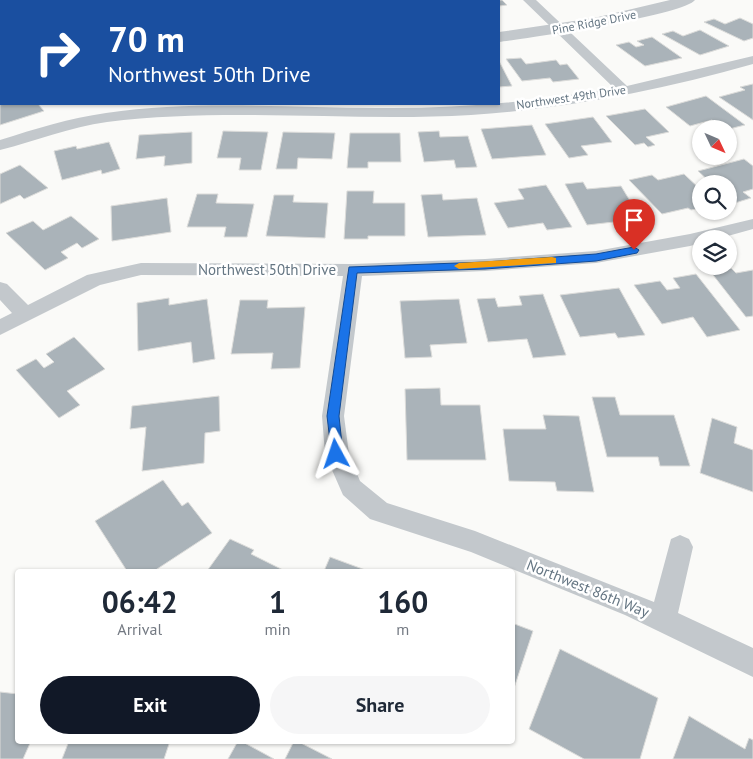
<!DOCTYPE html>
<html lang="en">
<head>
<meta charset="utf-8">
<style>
	:root { --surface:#fff; --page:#f6f6f7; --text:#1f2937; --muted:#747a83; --accent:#111827 }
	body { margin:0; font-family:"PT Sans",sans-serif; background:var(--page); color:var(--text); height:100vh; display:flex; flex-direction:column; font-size:19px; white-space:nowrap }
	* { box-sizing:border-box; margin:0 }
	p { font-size:16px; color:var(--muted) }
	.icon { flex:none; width:28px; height:28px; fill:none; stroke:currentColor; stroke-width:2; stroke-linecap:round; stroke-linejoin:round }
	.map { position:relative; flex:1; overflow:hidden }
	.sheet { position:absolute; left:15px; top:569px; width:500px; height:175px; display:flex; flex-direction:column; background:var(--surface); border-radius:5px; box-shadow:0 1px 4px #0004 }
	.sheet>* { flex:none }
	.top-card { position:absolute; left:0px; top:0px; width:500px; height:105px; box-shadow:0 1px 4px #0004; background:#1a4fa0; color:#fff; overflow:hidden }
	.needle { width:32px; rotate:134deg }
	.controls { position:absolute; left:692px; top:120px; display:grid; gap:10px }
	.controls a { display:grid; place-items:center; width:45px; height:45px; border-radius:50%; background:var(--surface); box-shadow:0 1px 4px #0004; font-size:25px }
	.pin { position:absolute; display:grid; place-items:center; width:42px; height:42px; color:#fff; margin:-51px -21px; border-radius:50% 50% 50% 0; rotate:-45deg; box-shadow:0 0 5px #0007 }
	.pin .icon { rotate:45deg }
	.me { position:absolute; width:55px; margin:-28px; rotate:355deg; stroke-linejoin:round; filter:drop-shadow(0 0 4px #0008) }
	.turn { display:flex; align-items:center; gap:18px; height:105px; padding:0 25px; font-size:22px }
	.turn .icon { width:65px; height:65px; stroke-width:2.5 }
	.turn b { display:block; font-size:35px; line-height:42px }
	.eta { display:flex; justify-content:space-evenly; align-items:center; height:85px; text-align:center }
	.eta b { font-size:30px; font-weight:700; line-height:35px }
	.primary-button { display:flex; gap:10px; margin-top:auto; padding:10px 25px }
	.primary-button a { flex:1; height:58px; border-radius:30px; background:var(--accent); color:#fff; font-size:20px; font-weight:700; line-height:58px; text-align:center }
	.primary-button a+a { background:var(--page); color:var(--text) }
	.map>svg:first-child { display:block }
	.building { fill:#aab3b9; stroke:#dcdcda }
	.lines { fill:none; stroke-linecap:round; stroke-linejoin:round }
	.minor { fill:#c3c8cc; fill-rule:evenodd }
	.tertiary { fill:#c3c8cc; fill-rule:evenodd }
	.route { fill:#1a73e8; stroke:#114b97 }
	.slow { fill:#f59e0b }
	.labels { text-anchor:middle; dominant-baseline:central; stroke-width:5; stroke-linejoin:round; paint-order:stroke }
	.far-street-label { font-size:12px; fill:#657683; stroke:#fff }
	.street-label { font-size:15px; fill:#657683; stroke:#fff }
</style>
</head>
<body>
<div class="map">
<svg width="753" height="759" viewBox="0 0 753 759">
	<rect width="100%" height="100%" fill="#fafaf8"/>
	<path class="building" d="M459,0H502L507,5L499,6V1Z
		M740,18L753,24V38L744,41L704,22L714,19L725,24Z
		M700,30L729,46L700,55L662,34L673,31L683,36Z
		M652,37L682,58L645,66L616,45L629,42L636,47L644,45L637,41Z
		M521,58L526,64L556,60L560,65L567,64L579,79L553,82L550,78L522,81L506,59Z
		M499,61L512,86L499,87Z
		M753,84V120L719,97L745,90L740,87Z
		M0,95L1,104H38L44,111L0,125Z
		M706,96L745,125L729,129H723L712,120L690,126L666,107Z
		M645,109L669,132L646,137L655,145L648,147L644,143L635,145L606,116Z
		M593,117L612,142L581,146L588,155L569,158L545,124Z
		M532,125L546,155L492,159L481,129Z
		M223,131L268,132L261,170H239L241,158H217Z
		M439,131L440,137L468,136L477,167L456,168L454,160L424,162L418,132Z
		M192,132V163L164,166L165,156L136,159L139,135Z
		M283,132L335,133L332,159L298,158L297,169H276Z
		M350,133H400L401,162H368V168H347Z
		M109,142L120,169L102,174L101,170L62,180L54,151L76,146L77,149Z
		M744,159L753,166V189L743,192L751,198L735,203L729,198V184H712L698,171Z
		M20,165L48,188L24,199L20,195L0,204V174Z
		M684,174L701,190V208L691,210L688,208L662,214L629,180L652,175L658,180Z
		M583,182L587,189L621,186L641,219L587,225L565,184Z
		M546,185L572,227L547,230L543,223L508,228L494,203L524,199L518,189Z
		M347,191H374L373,203H405V236H368V239H344Z
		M197,194H218L216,203L254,204L247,237H224L226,227H187Z
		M442,194L443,200L477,198L486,235L428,237L421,195Z
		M274,195H294L293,202L328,203L325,238L266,236Z
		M167,198L171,232L112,241L111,206Z
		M71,216L99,239L82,248L77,243L61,252L68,258L45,270L6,233L33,221L43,230Z
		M731,268L736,273L753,270V316L746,317L710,271Z
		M696,274L740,330L707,337L693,317L662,324L634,285L660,281L667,290L680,288L673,278Z
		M619,288L645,335L618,338L615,333L580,337L560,295Z
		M543,294L566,355L533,358L527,339L488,342L477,299L495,298L498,307L522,305L519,296Z
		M169,298V305L207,299L215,359L193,363L191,342L138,351L137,303Z
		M459,299L467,343L430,345L432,357L405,358L400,301Z
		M240,300H268L267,308L305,307L300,368L271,369L273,353L231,354Z
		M74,337L105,369L67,391L80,405L59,418L16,370L36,359L44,368L54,362L46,354Z
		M440,388L441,405H480L486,460H407L405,389Z
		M219,396L220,431L205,433L204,463L142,471L146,427L130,429L132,406Z
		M592,397H615L620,415H674L690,466H660L658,457H607Z
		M543,415L579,416L594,492L557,491L555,482L509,481L503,429H546Z
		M712,418L737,427L734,443L753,450V492L700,473Z
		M163,480L182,506L188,502L212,533L154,571H127L95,521Z
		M230,539L254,550L251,554L285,571H207Z
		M330,557L368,571H324Z
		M512,623L533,631L512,694Z
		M560,649L658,698L640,759H584L529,729Z
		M0,692L18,694V741H31L23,759H0Z
		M689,716L745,749L749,738L753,740V759H673Z
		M69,741H170L164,759H62Z
		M238,741H241L274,759H228Z
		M294,741H297L332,759H285Z"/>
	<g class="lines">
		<path class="minor" d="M523,0H536L627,86L753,56V64C661,90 566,109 471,115C350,122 228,107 107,122C70,127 36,141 0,150V140C35,129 70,118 106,113C196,100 287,108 377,108C457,109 535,102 614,88Z
			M753,219V229L717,239H701V243L690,246L596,263L485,271L362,276L344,416L349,454L360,481L387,503L475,531L654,602L671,539L680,535L689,539L693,547L678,613L753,648V677L625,615L471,552L370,519L343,495L325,454L322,416L343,276L141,275L100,285L0,335V319L12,313L0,300V282L7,284L28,305L87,275L141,263L353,264L485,259L596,251L690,234Z"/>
		<path class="tertiary" d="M670,0H695C684,15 525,39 499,42V32L594,18Z"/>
	</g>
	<path class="route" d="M634,247L639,250L637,253L596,261L485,269L357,273L339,416L343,454L341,458L336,460L332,458L327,416L349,267L485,262L596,254Z"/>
	<path class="slow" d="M552,257L556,258V263L459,269L454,266L459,263Z"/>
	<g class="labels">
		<g class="far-street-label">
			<text transform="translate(594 22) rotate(-11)">Pine Ridge Drive</text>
			<text transform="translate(571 97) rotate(-8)">Northwest 49th Drive</text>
		</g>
		<g class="street-label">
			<text x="267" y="269">Northwest 50th Drive</text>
			<text transform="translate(588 588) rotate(22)">Northwest 86th Way</text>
		</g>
	</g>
</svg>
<div class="controls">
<a><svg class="needle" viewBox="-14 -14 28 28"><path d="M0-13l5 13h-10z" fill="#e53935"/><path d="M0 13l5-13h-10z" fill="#747a83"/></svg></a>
<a><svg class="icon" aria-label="search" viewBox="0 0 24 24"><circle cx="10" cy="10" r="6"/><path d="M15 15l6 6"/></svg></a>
<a><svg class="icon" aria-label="layers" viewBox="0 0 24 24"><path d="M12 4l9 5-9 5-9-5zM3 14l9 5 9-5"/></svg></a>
</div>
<div class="pin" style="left:634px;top:250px;background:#d93025"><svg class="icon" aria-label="arrive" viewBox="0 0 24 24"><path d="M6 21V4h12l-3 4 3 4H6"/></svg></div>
<svg class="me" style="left:336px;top:454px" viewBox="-20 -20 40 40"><path d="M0-17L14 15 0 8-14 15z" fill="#1a73e8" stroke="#fff" stroke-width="4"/></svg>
<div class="top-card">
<div class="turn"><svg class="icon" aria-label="right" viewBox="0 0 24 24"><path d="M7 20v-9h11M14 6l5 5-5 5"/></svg><div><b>70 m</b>Northwest 50th Drive</div></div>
</div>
<section class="sheet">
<div class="eta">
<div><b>06:42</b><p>Arrival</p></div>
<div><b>1</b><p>min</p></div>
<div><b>160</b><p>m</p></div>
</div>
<div class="primary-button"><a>Exit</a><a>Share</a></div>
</section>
</div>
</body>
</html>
